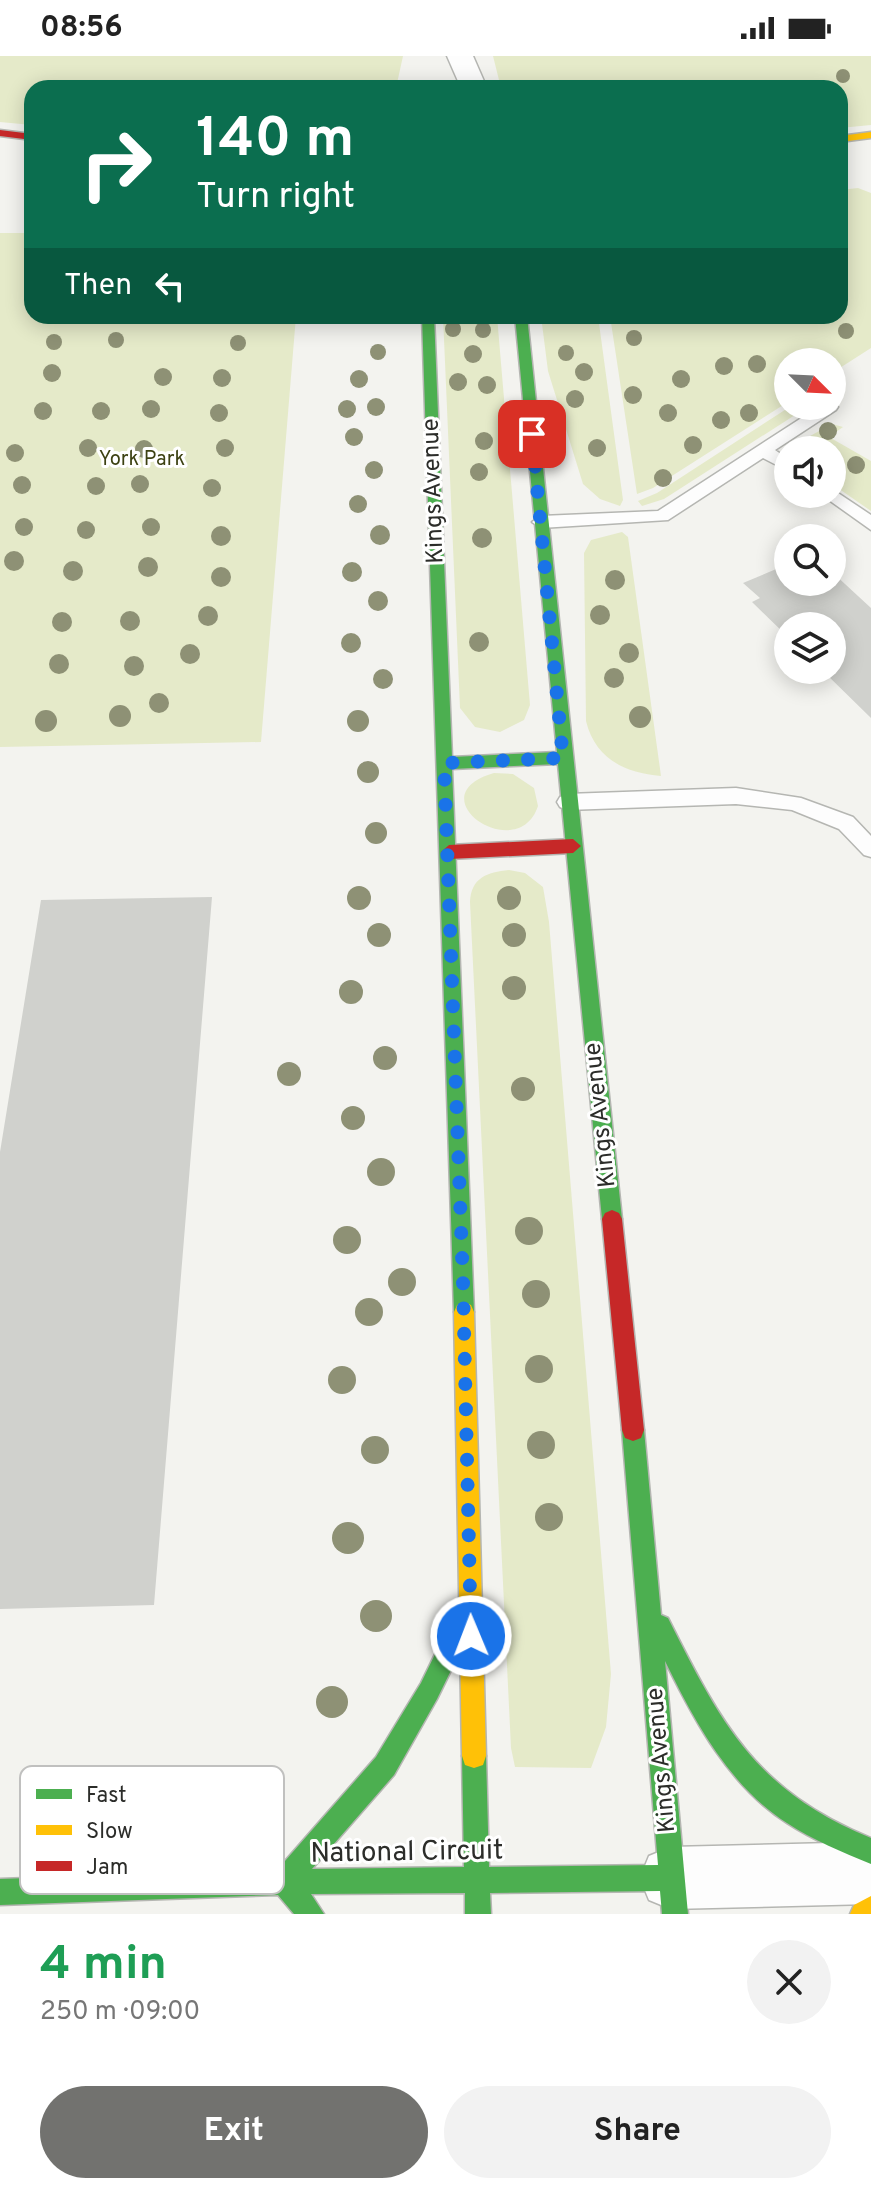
<!DOCTYPE html>
<html lang="en">
<head>
<meta charset="utf-8">
<style>
	:root { --surface:#fff; --page:#f2f2f2; --text:#222; --muted:#767676; --accent:#72726f }
	body { margin:0; font-family:Overpass,sans-serif; background:var(--page); color:var(--text); height:100vh; display:flex; flex-direction:column; font-size:30px; white-space:nowrap }
	* { box-sizing:border-box; margin:0 }
	p { font-size:26px; color:var(--muted) }
	.icon { flex:none; width:44px; height:44px; fill:none; stroke:currentColor; stroke-width:2; stroke-linecap:round; stroke-linejoin:round }
	.map { position:relative; height:1858px; overflow:hidden }
	.drawer { display:flex; flex-direction:column; background:var(--surface); flex:1 }
	.drawer>* { flex:none }
	.guide { position:absolute; left:24px; top:24px; width:824px; height:244px; border-radius:24px; box-shadow:0 4px 20px #0003; background:#0b6e4f; color:#fff; overflow:hidden }
	.needle { width:52px; rotate:114deg }
	.controls { position:absolute; left:774px; top:292px; display:grid; gap:16px }
	.controls a { display:grid; place-items:center; width:72px; height:72px; border-radius:50%; background:var(--surface); box-shadow:0 4px 20px #0003; font-size:40px }
	.pin { position:absolute; display:grid; place-items:center; width:68px; height:68px; color:#fff; margin:-34px; border-radius:16px; box-shadow:0 4px 12px #0006 }
	.me { position:absolute; width:88px; margin:-44px; rotate:359deg; stroke-linejoin:round; filter:drop-shadow(0 0 6px #0008) }
	.turn { display:flex; align-items:center; gap:28px; height:168px; padding:0 40px; font-size:36px }
	.turn .icon { width:104px; height:104px; stroke-width:2.5 }
	.turn b { display:block; font-size:56px; line-height:68px }
	.then { display:flex; align-items:center; height:76px; padding:0 40px; background:#0003; gap:16px; font-size:30px }
	.round { display:grid; place-items:center; flex:none; width:84px; height:84px; border-radius:42px; background:var(--page) }
	.summary { display:flex; align-items:center; justify-content:space-between; height:136px; padding:0 40px }
	h1 { font-size:48px; font-weight:700; line-height:60px; color:#1e9e55 }
	.action { display:flex; gap:16px; margin-top:auto; padding:16px 40px }
	.action a { flex:1; height:92px; border-radius:48px; background:var(--accent); color:#fff; font-size:32px; font-weight:700; line-height:92px; text-align:center }
	.action a+a { background:var(--page); color:var(--text) }
	.status { display:flex; justify-content:space-between; align-items:center; height:56px; padding:0 40px; background:var(--surface); direction:ltr }
	.status svg { height:22px; fill:currentColor }
	.map>svg:first-child { display:block }
	.green { fill:#e5eac9 }
	.building { fill:#d0d1cd }
	.lines { fill:none; stroke-linecap:round; stroke-linejoin:round }
	.lane-casing { stroke:#b5b6b2; stroke-width:3 }
	.street-casing { stroke:#b5b6b2; stroke-width:3 }
	.fast-casing { stroke:#b5b6b2; stroke-width:3 }
	.slow-casing { stroke:#b5b6b2; stroke-width:3 }
	.jam-casing { stroke:#b5b6b2; stroke-width:3 }
	.lane { fill:#fdfdfd; fill-rule:evenodd }
	.street { fill:#fdfdfd; fill-rule:evenodd }
	.fast { fill:#4caf50; fill-rule:evenodd }
	.slow { fill:#ffc107; fill-rule:evenodd }
	.jam { fill:#c62828; fill-rule:evenodd }
	.tree { fill:#8e9175 }
	.route { stroke:#1a73e8; stroke-width:14; stroke-dasharray:0 25.2 }
	.labels { text-anchor:middle; dominant-baseline:central; stroke-width:6; stroke-linejoin:round; paint-order:stroke }
	.far-park-label { font-size:20px; fill:#3c4112; stroke:#fff }
	.street-label { font-size:24px; fill:#2c2d2a; stroke:#fff }
	.near-street-label { font-size:28px; fill:#2c2d2a; stroke:#fff }
	.key { fill:#fff; stroke:#c0c0bf; stroke-width:2 }
	.key-label { font-size:22px; fill:#2c2d2a }
</style>
</head>
<body>
<div class="status"><b>08:56</b><svg viewBox="0 0 49 12"><path d="M0 12V9h3v3zM5 12V6h3v6zM10 12V3h3v9zM15 12V0h3v12zM26 1h20v11H26zM47 4h2v5h-2z"/></svg></div>
<div class="map">
<svg width="871" height="1858" viewBox="0 0 871 1858">
	<rect width="100%" height="100%" fill="#f3f3ef"/>
	<path class="green" d="M0,0H403L396,32H32V69L0,66Z
		M493,0H871V69L840,72V32H501Z
		M858,132L871,137V292L832,317V306H788V346L653,432L637,438L610,260H840V134Z
		M0,177H32V260H296L261,686L0,691Z
		M443,260H497L530,649L524,664L500,676L475,671L460,652Z
		M541,260H598L623,444L620,450L600,443L583,428L548,315Z
		M791,350H809L664,443L642,450L638,445L657,437Z
		M832,368L843,371L829,381L871,405V455L832,428V394H804L810,380Z
		M622,476L628,481L661,720C624,717 595,702 586,665L584,497L591,484Z
		M494,717L513,718L534,732L538,750C518,811 414,740 494,717Z
		M509,814L525,817L543,831L549,866L611,1618L606,1671L591,1712L515,1711L511,1692L470,846C471,822 487,816 509,814Z"/>
	<path class="building" d="M788,508V526H832V516L871,552V662L822,614H832V570H788V581L752,546L760,542L743,527Z
		M212,841L154,1549L0,1553V1096L41,844Z"/>
	<g class="lines">
		<defs>
			<path id="lane" d="M832,347L838,351L836,354L775,394L788,403V415L763,402L668,464L541,472L532,466L541,460L658,455L820,350H832Z
				M832,433L871,459V474L826,442L823,438H832Z
				M736,732L801,742L853,761L871,780V801L864,799L839,773L792,754L736,748L567,754L560,751L557,746L560,741L567,738Z"/>
			<path id="street" d="M447,0H473L487,32H461Z
				M871,1786V1848L671,1853L649,1844L640,1822L649,1800L671,1791Z"/>
			<path id="fast" d="M422,260H434L452,701L557,696L515,260H527L622,1163L619,1169L612,1172L605,1169L602,1163L558,708L452,713L474,1256L471,1263L464,1266L457,1263L454,1256Z
				M633,1363L641,1366L644,1374L661,1559L668,1562C721,1668 756,1735 871,1782V1808C842,1796 813,1784 787,1767C729,1730 695,1666 665,1605L688,1858H662L660,1835L490,1837L491,1858H465V1837L311,1838L324,1858H294L278,1839L0,1849V1823L278,1813L376,1701L421,1627L460,1547L468,1543L476,1547L480,1555L437,1643L394,1719L312,1813L464,1811L462,1700L465,1691L474,1688L483,1691L486,1700L489,1811L658,1809L622,1374L625,1366Z"/>
			<path id="slow" d="M871,76V82L840,86V80Z
				M464,1246L471,1249L474,1256L486,1700L483,1709L474,1712L465,1709L462,1700L454,1256L457,1249Z
				M871,1840V1858H850L854,1849Z"/>
			<path id="jam" d="M0,74L32,78V84L0,80Z
				M573,783L581,790L573,797L449,803L441,796L449,789Z
				M612,1154L619,1157L622,1163L644,1374L641,1382L633,1385L625,1382L622,1374L602,1163L605,1157Z"/>
		</defs>
		<use href="#lane" class="lane-casing"/>
		<use href="#street" class="street-casing"/>
		<use href="#fast" class="fast-casing"/>
		<use href="#slow" class="slow-casing"/>
		<use href="#jam" class="jam-casing"/>
		<use href="#lane" class="lane"/>
		<use href="#street" class="street"/>
		<use href="#fast" class="fast"/>
		<use href="#slow" class="slow"/>
		<use href="#jam" class="jam"/>
	</g>
	<g class="tree">
		<circle cx="843" cy="20" r="7"/>
		<circle cx="453" cy="273" r="8"/>
		<circle cx="483" cy="274" r="8"/>
		<circle cx="846" cy="275" r="8"/>
		<circle cx="634" cy="282" r="8"/>
		<circle cx="116" cy="284" r="8"/>
		<circle cx="54" cy="286" r="8"/>
		<circle cx="238" cy="287" r="8"/>
		<circle cx="378" cy="296" r="8"/>
		<circle cx="473" cy="298" r="9"/>
		<circle cx="566" cy="297" r="8"/>
		<circle cx="757" cy="308" r="9"/>
		<circle cx="724" cy="310" r="9"/>
		<circle cx="584" cy="316" r="9"/>
		<circle cx="52" cy="317" r="9"/>
		<circle cx="163" cy="321" r="9"/>
		<circle cx="222" cy="322" r="9"/>
		<circle cx="359" cy="323" r="9"/>
		<circle cx="681" cy="323" r="9"/>
		<circle cx="458" cy="326" r="9"/>
		<circle cx="487" cy="329" r="9"/>
		<circle cx="633" cy="339" r="9"/>
		<circle cx="575" cy="343" r="9"/>
		<circle cx="376" cy="351" r="9"/>
		<circle cx="151" cy="353" r="9"/>
		<circle cx="347" cy="353" r="9"/>
		<circle cx="43" cy="355" r="9"/>
		<circle cx="101" cy="355" r="9"/>
		<circle cx="219" cy="357" r="9"/>
		<circle cx="668" cy="357" r="9"/>
		<circle cx="749" cy="357" r="9"/>
		<circle cx="721" cy="364" r="9"/>
		<circle cx="828" cy="375" r="9"/>
		<circle cx="354" cy="381" r="9"/>
		<circle cx="484" cy="385" r="9"/>
		<circle cx="693" cy="389" r="9"/>
		<circle cx="88" cy="392" r="9"/>
		<circle cx="225" cy="392" r="9"/>
		<circle cx="597" cy="392" r="9"/>
		<circle cx="144" cy="393" r="9"/>
		<circle cx="15" cy="397" r="9"/>
		<circle cx="856" cy="409" r="9"/>
		<circle cx="374" cy="414" r="9"/>
		<circle cx="479" cy="416" r="9"/>
		<circle cx="663" cy="422" r="9"/>
		<circle cx="140" cy="428" r="9"/>
		<circle cx="22" cy="429" r="9"/>
		<circle cx="96" cy="430" r="9"/>
		<circle cx="212" cy="432" r="9"/>
		<circle cx="358" cy="448" r="9"/>
		<circle cx="24" cy="471" r="9"/>
		<circle cx="151" cy="471" r="9"/>
		<circle cx="86" cy="474" r="9"/>
		<circle cx="380" cy="479" r="10"/>
		<circle cx="221" cy="480" r="10"/>
		<circle cx="482" cy="482" r="10"/>
		<circle cx="14" cy="505" r="10"/>
		<circle cx="148" cy="511" r="10"/>
		<circle cx="73" cy="515" r="10"/>
		<circle cx="352" cy="516" r="10"/>
		<circle cx="221" cy="521" r="10"/>
		<circle cx="615" cy="524" r="10"/>
		<circle cx="378" cy="545" r="10"/>
		<circle cx="600" cy="559" r="10"/>
		<circle cx="208" cy="560" r="10"/>
		<circle cx="130" cy="565" r="10"/>
		<circle cx="62" cy="566" r="10"/>
		<circle cx="479" cy="586" r="10"/>
		<circle cx="351" cy="587" r="10"/>
		<circle cx="629" cy="597" r="10"/>
		<circle cx="190" cy="598" r="10"/>
		<circle cx="59" cy="608" r="10"/>
		<circle cx="134" cy="610" r="10"/>
		<circle cx="614" cy="622" r="10"/>
		<circle cx="383" cy="623" r="10"/>
		<circle cx="159" cy="647" r="10"/>
		<circle cx="120" cy="660" r="11"/>
		<circle cx="640" cy="661" r="11"/>
		<circle cx="46" cy="665" r="11"/>
		<circle cx="358" cy="665" r="11"/>
		<circle cx="368" cy="716" r="11"/>
		<circle cx="376" cy="777" r="11"/>
		<circle cx="359" cy="842" r="12"/>
		<circle cx="509" cy="842" r="12"/>
		<circle cx="379" cy="879" r="12"/>
		<circle cx="514" cy="879" r="12"/>
		<circle cx="514" cy="932" r="12"/>
		<circle cx="351" cy="936" r="12"/>
		<circle cx="385" cy="1002" r="12"/>
		<circle cx="289" cy="1018" r="12"/>
		<circle cx="523" cy="1033" r="12"/>
		<circle cx="353" cy="1062" r="12"/>
		<circle cx="381" cy="1116" r="14"/>
		<circle cx="529" cy="1175" r="14"/>
		<circle cx="347" cy="1184" r="14"/>
		<circle cx="402" cy="1226" r="14"/>
		<circle cx="536" cy="1238" r="14"/>
		<circle cx="369" cy="1256" r="14"/>
		<circle cx="539" cy="1313" r="14"/>
		<circle cx="342" cy="1324" r="14"/>
		<circle cx="541" cy="1389" r="14"/>
		<circle cx="375" cy="1394" r="14"/>
		<circle cx="549" cy="1461" r="14"/>
		<circle cx="348" cy="1482" r="16"/>
		<circle cx="376" cy="1560" r="16"/>
		<circle cx="332" cy="1646" r="16"/>
	</g>
	<g class="lines">
		<path class="route" d="M471,1580L463,1226L444,707L563,702L532,378"/>
	</g>
	<g class="labels">
		<g class="far-park-label">
			<text x="142" y="404">York Park</text>
		</g>
		<g class="street-label">
			<text transform="translate(434 435) rotate(-92)">Kings Avenue</text>
			<text transform="translate(601 1059) rotate(-96)">Kings Avenue</text>
			<text transform="translate(662 1704) rotate(-95)">Kings Avenue</text>
		</g>
		<g class="near-street-label">
			<text transform="translate(407 1797) rotate(-1)">National Circuit</text>
		</g>
	</g>
	<rect x="20" y="1710" width="264" height="128" rx="12" class="key"/>
	<rect x="36" y="1733" width="36" height="10" fill="#4caf50"/>
	<rect x="36" y="1769" width="36" height="10" fill="#ffc107"/>
	<rect x="36" y="1805" width="36" height="10" fill="#c62828"/>
	<g class="key-label">
		<text x="86" y="1746">Fast</text>
		<text x="86" y="1782">Slow</text>
		<text x="86" y="1818">Jam</text>
	</g>
</svg>
<div class="controls">
<a><svg class="needle" viewBox="-14 -14 28 28"><path d="M0-13l5 13h-10z" fill="#e53935"/><path d="M0 13l5-13h-10z" fill="#767676"/></svg></a>
<a><svg class="icon" aria-label="sound" viewBox="0 0 24 24"><path d="M4 9h4l5-4v14l-5-4H4zM17 9q2 3 0 6"/></svg></a>
<a><svg class="icon" aria-label="search" viewBox="0 0 24 24"><circle cx="10" cy="10" r="6"/><path d="M15 15l6 6"/></svg></a>
<a><svg class="icon" aria-label="layers" viewBox="0 0 24 24"><path d="M12 4l9 5-9 5-9-5zM3 14l9 5 9-5"/></svg></a>
</div>
<div class="pin" style="left:532px;top:378px;background:#d93025"><svg class="icon" aria-label="arrive" viewBox="0 0 24 24"><path d="M6 21V4h12l-3 4 3 4H6"/></svg></div>
<svg class="me" style="left:471px;top:1580px" viewBox="-20 -20 40 40"><circle r="17" fill="#1a73e8" stroke="#fff" stroke-width="3"/><path d="M0-11L8 9 0 5-8 9z" fill="#fff"/></svg>
<div class="guide">
<div class="turn"><svg class="icon" aria-label="right" viewBox="0 0 24 24"><path d="M7 20v-9h11M14 6l5 5-5 5"/></svg><div><b>140 m</b>Turn right</div></div>
<div class="then">Then<svg class="icon" aria-label="left" viewBox="0 0 24 24"><path d="M17 20v-9H6M10 6l-5 5 5 5"/></svg></div>
</div>
</div>
<section class="drawer">
<div class="summary"><div><h1>4 min</h1><p>250 m · 09:00</p></div><a class="round"><svg class="icon" aria-label="close" viewBox="0 0 24 24"><path d="M6 6l12 12M18 6L6 18"/></svg></a></div>
<div class="action"><a>Exit</a><a>Share</a></div>
</section>
</body>
</html>
